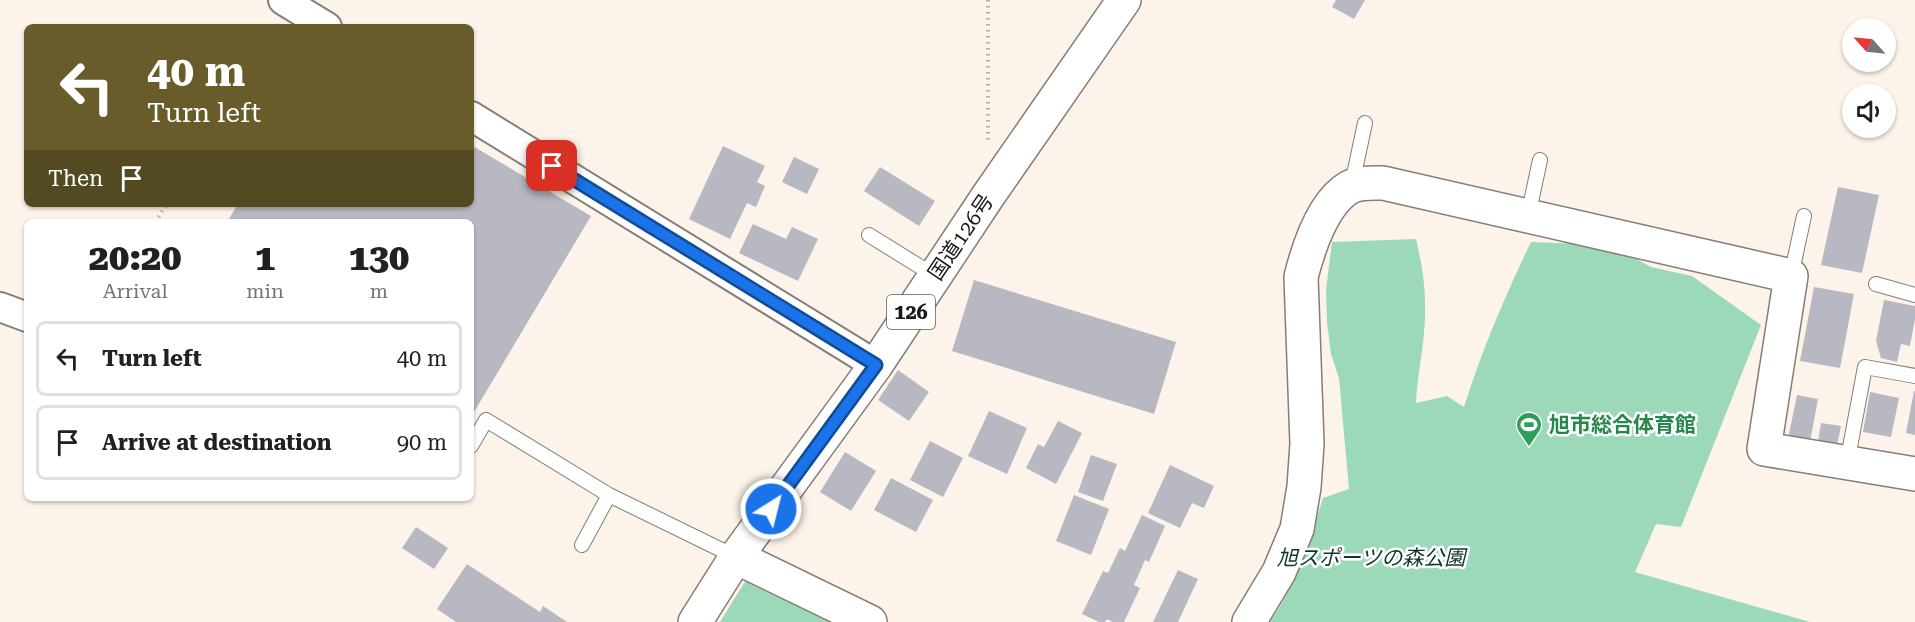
<!DOCTYPE html>
<html lang="en">
<head>
<meta charset="utf-8">
<style>
	:root { --surface:#fff; --page:#f2f2f2; --text:#202124; --muted:#757577; --line:#e0e0e0 }
	body { margin:0; font-family:"Roboto Serif","Noto Sans JP",serif; background:var(--page); color:var(--text); height:100vh; display:flex; flex-direction:column; font-size:22px; white-space:nowrap }
	* { box-sizing:border-box; margin:0 }
	p { font-size:20px; color:var(--muted) }
	.icon { flex:none; width:33px; height:33px; fill:none; stroke:currentColor; stroke-width:2; stroke-linecap:round; stroke-linejoin:round }
	.map { position:relative; flex:1; overflow:hidden }
	.details { position:absolute; left:24px; top:219px; width:450px; height:282px; display:flex; flex-direction:column; background:var(--surface); border-radius:9px; box-shadow:0 2px 4px #0004 }
	.details>* { flex:none }
	.top-card { position:absolute; left:24px; top:24px; width:450px; height:183px; border-radius:9px; box-shadow:0 2px 4px #0004; background:#685d2a; color:#fff; overflow:hidden }
	.needle { width:39px; rotate:297deg }
	.controls { position:absolute; left:1842px; top:18px; display:grid; gap:12px }
	.controls a { display:grid; place-items:center; width:54px; height:54px; border-radius:50%; background:var(--surface); box-shadow:0 2px 4px #0004; font-size:30px }
	.pin { position:absolute; display:grid; place-items:center; width:51px; height:51px; color:#fff; margin:-26px; border-radius:12px; box-shadow:0 3px 9px #0006 }
	.me { position:absolute; width:66px; margin:-33px; rotate:36deg; stroke-linejoin:round; filter:drop-shadow(0 0 4px #0008) }
	.turn { display:flex; align-items:center; gap:21px; height:126px; padding:0 24px; font-size:27px }
	.turn .icon { width:78px; height:78px; stroke-width:2.5 }
	.turn b { display:block; font-size:42px; line-height:51px }
	.then { display:flex; align-items:center; height:57px; padding:0 24px; background:#0003; gap:12px; font-size:22px }
	.eta { display:flex; justify-content:space-evenly; align-items:center; height:102px; text-align:center }
	.eta b { font-size:36px; font-weight:800; line-height:42px }
	ul { padding:0; list-style:none }
	li { display:flex; align-items:center; gap:18px; height:75px; margin:0 12px 9px; padding:0 12px; border:3px solid var(--line); border-radius:9px }
	li div { flex:1 }
	li b { display:block; font-size:22px }
	li em { font-style:normal }
	.map>svg:first-child { display:block }
	.green { fill:#9bd9ba }
	.building { fill:#b7b8c2 }
	.lines { fill:none; stroke-linecap:round; stroke-linejoin:round }
	.service-casing { stroke:#867e76; stroke-width:16 }
	.minor-casing { stroke:#867e76; stroke-width:32 }
	.tertiary-casing { stroke:#867e76; stroke-width:36 }
	.trunk-casing { stroke:#867e76; stroke-width:36 }
	.path { stroke:#b6afa8; stroke-width:4; stroke-dasharray:1.5 4.5; stroke-linecap:butt }
	.service { stroke:#fff; stroke-width:14 }
	.minor { stroke:#fff; stroke-width:28 }
	.tertiary { stroke:#fff; stroke-width:33 }
	.trunk { stroke:#fff; stroke-width:33 }
	.route-casing { stroke:#114b97; stroke-width:15 }
	.route { stroke:#1a73e8; stroke-width:10 }
	.labels { text-anchor:middle; dominant-baseline:central; stroke-width:5; stroke-linejoin:round; paint-order:stroke }
	.shield { fill:#fff; stroke:#5f5d5b; stroke-width:1.5 }
	.shield-label { font-size:20px; font-weight:bold; fill:#1b1815 }
	.street-label { font-size:21px; fill:#1b1815; stroke:#fff }
	.leisure-label { font-size:21px; font-weight:bold; fill:#27864d; stroke:#fff; text-anchor:start }
	.park-label { font-size:21px; font-style:italic; fill:#0f3626; stroke:#fff }
</style>
</head>
<body>
<div class="map">
<svg width="1915" height="622" viewBox="0 0 1915 622">
	<rect width="100%" height="100%" fill="#fcf3ea"/>
	<path class="green" d="M1416,239C1424,273 1427,297 1424,333C1422,356 1417,380 1416,403L1447,396L1464,407C1482,350 1505,296 1531,242L1611,245L1651,267L1692,276L1761,325L1681,527L1656,524L1635,572L1810,622H1270C1296,585 1310,540 1323,498L1349,489L1339,378L1331,354L1327,322L1326,290L1332,242Z
		M749,575L841,622H720Z"/>
	<path class="building" d="M1336,0H1365L1354,19L1332,7Z
		M471,145L591,216L471,417V222H227L238,204H471Z
		M723,146L765,166L757,182L765,186L756,207L747,203L730,239L689,219Z
		M794,157L819,169L807,194L782,182Z
		M880,167L935,201L919,226L864,191Z
		M1838,187L1879,195L1862,273L1821,265Z
		M753,224L786,239L792,227L818,239L798,281L739,253Z
		M974,280L1176,342L1154,414L952,351Z
		M1814,287L1854,294L1840,368L1800,361Z
		M1884,300L1915,306V319L1910,346L1901,344L1897,362L1881,358L1876,341Z
		M898,370L929,392L909,421L878,400Z
		M1914,391H1915V435L1906,433Z
		M1870,392L1899,398L1891,437L1863,432Z
		M1797,395L1818,399L1810,442L1788,439Z
		M989,411L1027,428L1007,474L968,456Z
		M1058,421L1082,433L1056,484L1026,468L1038,444L1044,447Z
		M1821,423L1841,426L1837,446L1818,442Z
		M930,441L963,458L943,497L910,480Z
		M845,452L876,471L851,511L820,492Z
		M1091,455L1117,464L1103,501L1078,492Z
		M1170,465L1214,486L1204,508L1192,503L1180,528L1148,513Z
		M891,478L933,500L916,532L874,510Z
		M1074,495L1109,509L1091,555L1056,541Z
		M1142,515L1165,526L1149,562L1145,560L1134,585L1140,588L1124,622H1113L1107,619L1105,622H1099L1082,614L1103,571L1108,573L1120,548L1125,551Z
		M416,527L448,548L434,569L402,548Z
		M467,564L540,612L543,606L567,622H456L437,609Z
		M1178,570L1198,579L1178,622H1153Z"/>
	<g class="lines">
		<defs>
			<path id="service" d="M1352,184L1365,123
				M1528,216L1540,160
				M869,235L935,276
				M1791,276L1804,216
				M1876,284L1915,295
				M471,446L486,420L609,495L736,557
				M1847,463L1865,367L1915,376
				M582,545L609,495"/>
			<path id="minor" d="M283,0L327,27
				M471,116L876,365
				M0,307L27,317"/>
			<path id="tertiary" d="M736,557L870,622
				M1249,622L1279,572L1297,529L1304,487L1307,444L1301,277C1308,249 1323,202 1350,187C1360,182 1372,183 1383,183L1791,276L1764,449L1915,474"/>
			<path id="trunk" d="M695,622L736,557L876,365L988,196L1124,0"/>
		</defs>
		<use href="#service" class="service-casing"/>
		<use href="#minor" class="minor-casing"/>
		<use href="#tertiary" class="tertiary-casing"/>
		<use href="#trunk" class="trunk-casing"/>
		<path class="path" d="M988,0V140
			M155,222L167,204"/>
		<use href="#service" class="service"/>
		<use href="#minor" class="minor"/>
		<use href="#tertiary" class="tertiary"/>
		<use href="#trunk" class="trunk"/>
	</g>
	<g class="lines">
		<defs>
			<path id="route" d="M552,166L876,365L771,509"/>
		</defs>
		<use href="#route" class="route-casing"/>
		<use href="#route" class="route"/>
	</g>
	<defs>
		<symbol id="stadium-pin" viewBox="-11 -11 22 30"><path d="M0 17L-7.5 6A9.5 9.5 0 1 1 7.5 6Z" fill="#2e9e5b" stroke="#fff"/><path d="M0-5a6.5 5 0 1 0 0 10a6.5 5 0 1 0 0-10ZM-3.5-1.8h7v3.6h-7Z" fill="#fff"/></symbol>
	</defs>
	<g fill-rule="evenodd">
		<use href="#stadium-pin" x="1514" y="410" width="30" height="40"/>
	</g>
	<g class="labels">
		<rect class="shield" x="887" y="295" width="48" height="34" rx="4.5"/>
		<g class="shield-label">
			<text x="911" y="312">126</text>
		</g>
		<g class="street-label">
			<text transform="translate(961 237) rotate(-56)">国道126号</text>
		</g>
		<g class="leisure-label">
			<text x="1549" y="425">旭市総合体育館</text>
		</g>
		<g class="park-label">
			<text x="1371" y="558">旭スポーツの森公園</text>
		</g>
	</g>
</svg>
<div class="controls">
<a><svg class="needle" viewBox="-14 -14 28 28"><path d="M0-13l5 13h-10z" fill="#e53935"/><path d="M0 13l5-13h-10z" fill="#757577"/></svg></a>
<a><svg class="icon" aria-label="sound" viewBox="0 0 24 24"><path d="M4 9h4l5-4v14l-5-4H4zM17 9q2 3 0 6"/></svg></a>
</div>
<div class="pin" style="left:552px;top:166px;background:#d93025"><svg class="icon" aria-label="arrive" viewBox="0 0 24 24"><path d="M6 21V4h12l-3 4 3 4H6"/></svg></div>
<svg class="me" style="left:771px;top:509px" viewBox="-20 -20 40 40"><circle r="17" fill="#1a73e8" stroke="#fff" stroke-width="3"/><path d="M0-11L8 9 0 5-8 9z" fill="#fff"/></svg>
<div class="top-card">
<div class="turn"><svg class="icon" aria-label="left" viewBox="0 0 24 24"><path d="M17 20v-9H6M10 6l-5 5 5 5"/></svg><div><b>40 m</b>Turn left</div></div>
<div class="then">Then<svg class="icon" aria-label="arrive" viewBox="0 0 24 24"><path d="M6 21V4h12l-3 4 3 4H6"/></svg></div>
</div>
<section class="details">
<div class="eta">
<div><b>20:20</b><p>Arrival</p></div>
<div><b>1</b><p>min</p></div>
<div><b>130</b><p>m</p></div>
</div>
<ul>
<li><svg class="icon" aria-label="left" viewBox="0 0 24 24"><path d="M17 20v-9H6M10 6l-5 5 5 5"/></svg><div><b>Turn left</b></div><em>40 m</em></li>
<li><svg class="icon" aria-label="arrive" viewBox="0 0 24 24"><path d="M6 21V4h12l-3 4 3 4H6"/></svg><div><b>Arrive at destination</b></div><em>90 m</em></li>
</ul>
</section>
</div>
</body>
</html>
